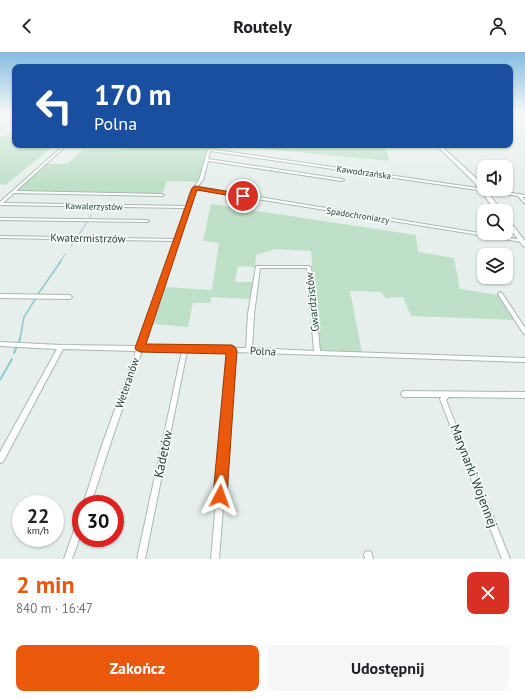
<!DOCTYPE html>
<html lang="pl">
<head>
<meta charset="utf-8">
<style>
	:root { --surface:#fff; --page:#f6f6f6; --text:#202124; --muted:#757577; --accent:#ea580c }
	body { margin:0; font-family:"PT Sans",sans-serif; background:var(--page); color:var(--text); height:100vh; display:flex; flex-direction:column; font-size:15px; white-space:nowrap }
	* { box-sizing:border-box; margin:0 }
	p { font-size:13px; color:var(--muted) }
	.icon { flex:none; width:22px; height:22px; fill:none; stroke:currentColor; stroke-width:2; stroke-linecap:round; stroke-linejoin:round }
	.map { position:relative; height:507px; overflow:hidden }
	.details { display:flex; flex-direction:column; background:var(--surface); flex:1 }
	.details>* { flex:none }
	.guide { position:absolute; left:12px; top:12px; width:501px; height:84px; border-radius:8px; box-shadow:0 1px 3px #0004; background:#1a4fa0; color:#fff; overflow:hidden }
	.controls { position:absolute; left:477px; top:108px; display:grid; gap:8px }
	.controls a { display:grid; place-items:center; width:36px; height:36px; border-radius:8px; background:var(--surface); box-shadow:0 1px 3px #0004; font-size:20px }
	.speed { position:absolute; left:12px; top:443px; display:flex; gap:8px; font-size:20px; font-weight:700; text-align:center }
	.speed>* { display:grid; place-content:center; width:52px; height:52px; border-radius:50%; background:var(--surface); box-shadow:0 1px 3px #0004; line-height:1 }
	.speed small { font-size:10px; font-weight:400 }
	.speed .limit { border:6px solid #d22; background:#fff; color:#111 }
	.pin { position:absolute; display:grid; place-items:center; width:34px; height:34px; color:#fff; margin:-17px; border:2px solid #fff; border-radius:50%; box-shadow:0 1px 4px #0007 }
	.me { position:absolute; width:44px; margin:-22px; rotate:4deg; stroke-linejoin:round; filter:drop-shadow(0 0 3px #0008) }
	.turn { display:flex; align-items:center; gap:14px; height:84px; padding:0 16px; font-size:18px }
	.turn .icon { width:52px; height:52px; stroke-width:2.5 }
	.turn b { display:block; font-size:28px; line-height:34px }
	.round { display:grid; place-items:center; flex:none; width:42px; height:42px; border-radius:8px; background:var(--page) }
	.summary { display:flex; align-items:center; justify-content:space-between; height:68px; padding:0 16px }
	h1 { font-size:24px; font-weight:700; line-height:30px; color:var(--accent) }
	.cta { display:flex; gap:8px; margin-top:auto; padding:8px 16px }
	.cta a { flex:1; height:46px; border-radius:8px; background:var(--accent); color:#fff; font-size:16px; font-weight:700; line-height:46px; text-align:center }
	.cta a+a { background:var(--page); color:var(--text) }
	header { display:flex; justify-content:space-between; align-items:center; height:52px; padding:0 16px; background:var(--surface); font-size:18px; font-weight:700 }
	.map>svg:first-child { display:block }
	.green { fill:#bfe0c8 }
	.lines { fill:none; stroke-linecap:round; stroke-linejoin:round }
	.stream-far2 { stroke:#8ec9d4; stroke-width:1 }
	.stream-far1 { stroke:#8ec9d4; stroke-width:1.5 }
	.stream { stroke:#8ec9d4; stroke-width:2 }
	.street-casing { stroke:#a8b8b2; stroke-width:2 }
	.secondary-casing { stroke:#a4bbb3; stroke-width:2 }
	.street { fill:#fff; fill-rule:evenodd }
	.secondary { fill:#fff; fill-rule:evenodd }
	.route { fill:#ea580c; stroke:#983908 }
	.labels { text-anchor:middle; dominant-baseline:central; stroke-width:3.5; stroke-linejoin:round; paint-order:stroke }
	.far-street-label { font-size:9px; fill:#24423a; stroke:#f7fbf9 }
	.street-label { font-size:11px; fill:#24423a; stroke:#f7fbf9 }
	.near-street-label { font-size:13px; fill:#24423a; stroke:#f7fbf9 }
</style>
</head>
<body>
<header><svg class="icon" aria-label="back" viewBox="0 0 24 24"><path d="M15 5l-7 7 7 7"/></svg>Routely<svg class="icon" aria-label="person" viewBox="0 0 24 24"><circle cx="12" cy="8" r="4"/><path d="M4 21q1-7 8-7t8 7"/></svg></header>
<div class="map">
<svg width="525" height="507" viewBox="0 0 525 507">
	<rect width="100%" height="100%" fill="#e6efeb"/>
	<path class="green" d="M15,81V93H55L5,133L0,132V85Z
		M125,93H211L200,130L167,129L162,143L14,140L44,112H67L83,98H120Z
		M223,93H385L389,109Z
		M211,152L416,183L418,200L454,206L460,237L498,243L514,268L411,264L403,245L386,246L381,240L350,239L362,300L319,298L311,199L276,197L256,203L255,215L238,214L235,230H253L251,247L211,245L210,251H193L188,275L153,272L165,235L212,238L219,191L203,189Z"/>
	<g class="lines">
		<path class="stream-far2" d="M89,167L91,163
			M78,184L87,170
			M71,194L75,188
			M60,210L65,202"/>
		<path class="stream-far1" d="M38,242L61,209
			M20,287L24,265L36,246"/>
		<path class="stream" d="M19,290L20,286
			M14,301L17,294
			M0,328L12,307"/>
		<defs>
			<path id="street" d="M64,93H67L16,139L162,142L164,143L162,144L14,141L3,151L186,154L190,141L199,128L208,98L209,97L525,143V145H522L525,148V151H524L518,144L210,99L208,107L342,127L344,128L342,129L208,109L203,128L197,135L522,188L524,189L522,190L196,137L194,141L172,211L144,294L246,296L248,262L256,214H309L311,215L320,299L525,306V310L235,300L219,507H211L229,300L187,299L145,507H137L182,299H142L110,393L91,452H83L102,393L136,299L63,297L3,410L0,411V400L57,297L0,294V290L61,293L138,294L175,189L0,186V184L176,187L185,156L0,153V150ZM260,216H307L314,299L252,296L254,262Z
				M0,166L147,168L149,169L147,170L0,168Z
				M500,240L502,241L525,276V282L523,281L498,242Z
				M0,242L70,243L72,245L70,247L0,246Z
				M404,339L525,340V346L449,345L446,348L510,507H502L440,347L441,345H404L402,344L401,342L402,340Z
				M81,466V482L72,507H64L78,467Z
				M368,499L371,500L373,507H365L364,503L365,500Z"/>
			<path id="secondary" d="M436,93H440L477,127L502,159H496L473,129Z
				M506,166L508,167L525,189V195L523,194L506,172Z"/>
		</defs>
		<use href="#street" class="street-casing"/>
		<use href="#secondary" class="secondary-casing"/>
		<use href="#street" class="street"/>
		<use href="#secondary" class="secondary"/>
	</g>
	<linearGradient id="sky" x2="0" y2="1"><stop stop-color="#84bce0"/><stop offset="0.46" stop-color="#f4f8f6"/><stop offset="1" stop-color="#f4f8f6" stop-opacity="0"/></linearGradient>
	<rect width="525" height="132" fill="url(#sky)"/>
	<path class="route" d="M195,134L243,142L246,144L243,146L197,138L146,292L232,293L235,295L237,298L227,444L225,449L220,451L215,449L213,444L226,302L140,300L136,298L135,296L192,136Z"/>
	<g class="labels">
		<g class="far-street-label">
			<text transform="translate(364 120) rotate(8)">Kawodrzańska</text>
			<text transform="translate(94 154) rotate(1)">Kawalerzystów</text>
			<text transform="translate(358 163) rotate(9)">Spadochroniarzy</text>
		</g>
		<g class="street-label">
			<text transform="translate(88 186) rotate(1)">Kwatermistrzów</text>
			<text transform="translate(312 250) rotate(-96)">Gwardzistów</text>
			<text transform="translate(263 299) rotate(2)">Polna</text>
			<text transform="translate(127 331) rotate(-71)">Weteranów</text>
		</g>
		<g class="near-street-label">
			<text transform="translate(163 402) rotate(-78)">Kadetów</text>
			<text transform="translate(474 424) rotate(69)">Marynarki Wojennej</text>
		</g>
	</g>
</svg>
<div class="controls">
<a><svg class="icon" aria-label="sound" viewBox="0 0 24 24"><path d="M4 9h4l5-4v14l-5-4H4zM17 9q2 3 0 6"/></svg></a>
<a><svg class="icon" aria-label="search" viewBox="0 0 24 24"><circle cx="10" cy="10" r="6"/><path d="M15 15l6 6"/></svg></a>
<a><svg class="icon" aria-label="layers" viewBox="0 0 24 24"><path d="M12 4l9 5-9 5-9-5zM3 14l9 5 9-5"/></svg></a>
</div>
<div class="speed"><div>22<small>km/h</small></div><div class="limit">30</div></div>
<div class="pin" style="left:243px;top:144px;background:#d93025"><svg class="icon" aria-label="arrive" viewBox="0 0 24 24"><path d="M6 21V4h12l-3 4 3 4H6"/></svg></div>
<svg class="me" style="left:220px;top:444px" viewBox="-20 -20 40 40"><path d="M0-17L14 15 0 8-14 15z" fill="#ea580c" stroke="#fff" stroke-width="4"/></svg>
<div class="guide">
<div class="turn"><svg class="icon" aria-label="left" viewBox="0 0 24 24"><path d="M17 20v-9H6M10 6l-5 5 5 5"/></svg><div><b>170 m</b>Polna</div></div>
</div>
</div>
<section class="details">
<div class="summary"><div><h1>2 min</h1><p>840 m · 16:47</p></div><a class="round" style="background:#d93025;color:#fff"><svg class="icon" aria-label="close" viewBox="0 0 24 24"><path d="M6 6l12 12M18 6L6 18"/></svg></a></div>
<div class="cta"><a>Zakończ</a><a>Udostępnij</a></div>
</section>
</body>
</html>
